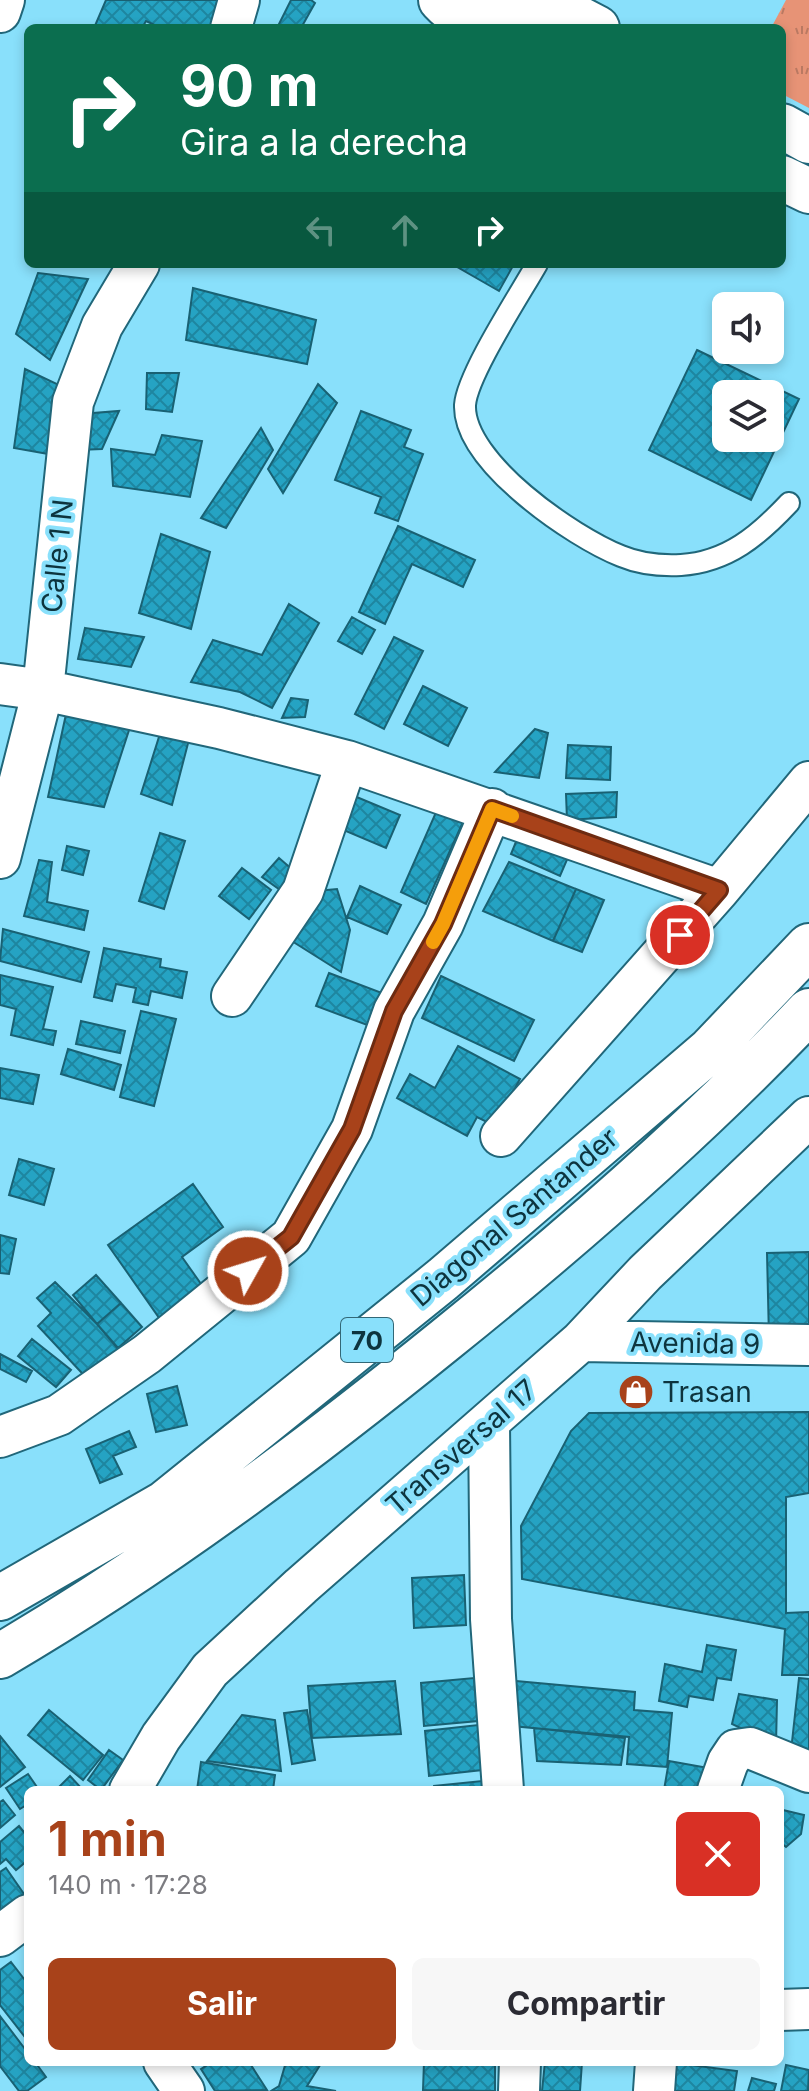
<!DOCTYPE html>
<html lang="es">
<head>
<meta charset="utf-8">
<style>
	:root { --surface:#fff; --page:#f7f7f7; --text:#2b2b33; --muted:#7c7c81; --accent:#a8421a }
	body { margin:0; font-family:Inter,sans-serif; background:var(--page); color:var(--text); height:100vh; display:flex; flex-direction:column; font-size:30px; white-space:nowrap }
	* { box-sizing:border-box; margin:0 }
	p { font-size:26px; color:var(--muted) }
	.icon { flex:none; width:44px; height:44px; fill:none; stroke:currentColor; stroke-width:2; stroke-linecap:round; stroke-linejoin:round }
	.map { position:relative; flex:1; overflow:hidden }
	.side { position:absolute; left:24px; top:1786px; width:760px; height:280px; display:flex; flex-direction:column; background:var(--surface); border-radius:12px; box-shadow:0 4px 12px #0003 }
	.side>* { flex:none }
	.top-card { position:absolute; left:24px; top:24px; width:762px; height:244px; border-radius:12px; box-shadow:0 4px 12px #0003; background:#0b6e4f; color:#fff; overflow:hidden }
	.fabs { position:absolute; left:712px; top:292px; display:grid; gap:16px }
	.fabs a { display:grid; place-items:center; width:72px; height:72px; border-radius:12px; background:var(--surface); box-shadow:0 4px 12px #0003; font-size:40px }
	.pin { position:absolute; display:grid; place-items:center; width:68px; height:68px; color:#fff; margin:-34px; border:4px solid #fff; border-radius:50%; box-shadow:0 2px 8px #0007 }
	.me { position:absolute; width:88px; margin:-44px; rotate:51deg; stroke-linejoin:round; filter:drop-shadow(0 0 6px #0008) }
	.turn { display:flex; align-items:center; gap:28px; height:168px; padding:0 24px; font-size:36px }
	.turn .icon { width:104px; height:104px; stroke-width:2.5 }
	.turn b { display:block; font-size:56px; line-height:68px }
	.lanes { display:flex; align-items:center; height:76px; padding:0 24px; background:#0003; justify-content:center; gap:40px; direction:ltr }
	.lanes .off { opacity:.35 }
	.round { display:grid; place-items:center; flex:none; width:84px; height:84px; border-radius:12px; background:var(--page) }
	.summary { display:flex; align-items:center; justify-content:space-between; height:136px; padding:0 24px }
	h1 { font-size:48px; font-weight:700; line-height:60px; color:var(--accent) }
	.action { display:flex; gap:16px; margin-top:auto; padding:16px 24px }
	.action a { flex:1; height:92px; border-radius:12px; background:var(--accent); color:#fff; font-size:32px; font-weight:700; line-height:92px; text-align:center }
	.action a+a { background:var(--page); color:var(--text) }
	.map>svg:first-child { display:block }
	.grass { fill:url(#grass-tufts) }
	.building { fill:url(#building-cross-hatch); stroke:#196173; stroke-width:2; fill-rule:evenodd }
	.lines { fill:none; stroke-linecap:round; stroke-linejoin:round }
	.service-casing { stroke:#21677a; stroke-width:24 }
	.minor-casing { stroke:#21677a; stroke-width:44 }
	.tertiary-casing { stroke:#21677a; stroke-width:48 }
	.secondary-casing { stroke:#21677a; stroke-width:48 }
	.primary-casing { stroke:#21677a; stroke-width:48 }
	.service { stroke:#fff; stroke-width:20 }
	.minor { stroke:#fff; stroke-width:40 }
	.tertiary { stroke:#fff; stroke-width:44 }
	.secondary { stroke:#fff; stroke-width:44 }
	.primary { stroke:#fff; stroke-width:44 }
	.route-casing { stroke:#6d2b11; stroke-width:20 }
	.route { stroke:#a8421a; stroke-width:14 }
	.slow { stroke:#f59e0b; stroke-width:14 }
	.labels { text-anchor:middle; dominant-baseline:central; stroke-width:8; stroke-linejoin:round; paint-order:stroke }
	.shield { fill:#89e0fb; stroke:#326877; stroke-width:2 }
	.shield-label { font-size:26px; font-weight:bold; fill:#0d343e }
	.street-label { font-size:28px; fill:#0d343e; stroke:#89e0fb }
	.poi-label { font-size:28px; fill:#0d343e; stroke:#89e0fb; text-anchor:start }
</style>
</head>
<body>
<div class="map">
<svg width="809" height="2091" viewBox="0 0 809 2091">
	<defs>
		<pattern id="grass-tufts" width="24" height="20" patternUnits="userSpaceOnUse" patternTransform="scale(2)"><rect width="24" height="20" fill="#e79376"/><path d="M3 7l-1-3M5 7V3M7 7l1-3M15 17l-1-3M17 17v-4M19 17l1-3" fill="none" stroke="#ba7962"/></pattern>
		<pattern id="building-cross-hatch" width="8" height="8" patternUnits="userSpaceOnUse" patternTransform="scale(2)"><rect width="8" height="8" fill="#25a3c3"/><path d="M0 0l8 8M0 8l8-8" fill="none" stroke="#1e86a0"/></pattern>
	</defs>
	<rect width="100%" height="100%" fill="#89e0fb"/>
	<path class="grass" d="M786,0H809V108L782,94V28H771Z"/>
	<path class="building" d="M106,0H226L213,28H161L146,21L142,28H94Z
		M291,0H311L315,3L301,28H277Z
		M452,264H514L499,291Z
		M38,273L88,279L50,360L16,334Z
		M193,288L316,320L307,364L186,340Z
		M697,350L799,399L751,500L649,450ZM726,394H770V438H726Z
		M25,369L57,384L54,455L14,448Z
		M147,373H179L172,412L146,409Z
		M318,384L337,403L283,493L268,469Z
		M119,411L102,449L78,450L81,414Z
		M361,411L411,430L404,447L423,454L398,521L375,513L381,497L335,480Z
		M261,428L273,450L226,528L201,518Z
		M162,435L202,441L190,497L113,486L111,449L155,455Z
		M398,526L475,560L463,587L412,564L385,624L359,612Z
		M161,534L210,552L191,629L139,613Z
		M289,604L319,623L272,708L240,692L191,682L213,640L262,655Z
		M352,617L375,630L362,654L338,641Z
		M85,628L144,637L131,667L78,659Z
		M394,637L423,651L384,729L355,714Z
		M423,686L467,708L448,746L404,724Z
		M291,698L308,700L305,717L282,718Z
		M68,705L132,721L104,807L48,797Z
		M164,721L192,728L172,805L141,794Z
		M535,729L548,733L539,778L495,772Z
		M568,745L611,747L610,780L566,778Z
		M617,792L616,817L567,820L566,794Z
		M347,793L400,815L386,848L334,826Z
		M437,810L463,822L426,904L401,892Z
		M522,827L572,848L560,876L511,854Z
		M160,833L185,841L164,909L139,901Z
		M67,846L89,851L83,875L62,870Z
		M279,858L294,871L283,892L262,877Z
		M39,860L52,862L47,902L88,911L84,930L24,916Z
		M509,862L576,889L553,941L483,911Z
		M242,868L271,890L249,919L219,896Z
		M360,886L401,905L387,934L347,917Z
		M337,889L350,930L341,972L287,938L316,891Z
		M576,889L604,900L582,952L553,941Z
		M3,929L89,952L81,982L0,961Z
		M104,948L161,959L160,967L187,972L182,998L151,991L148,1005L133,1002L136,988L116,984L112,1001L94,997Z
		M329,973L382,993L370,1026L316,1006Z
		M0,975L53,987L43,1029L56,1031L53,1045L11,1035L16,1009L0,1005Z
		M441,976L534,1020L514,1061L422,1018Z
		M141,1011L176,1019L154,1106L120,1097Z
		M81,1021L125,1031L120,1053L76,1044Z
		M458,1046L520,1079L495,1126L477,1117L467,1136L397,1098L410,1074L435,1088Z
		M68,1049L121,1065L114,1090L61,1074Z
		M0,1068L39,1075L33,1104L0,1098Z
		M19,1159L54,1169L44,1205L9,1195Z
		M193,1184L223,1227L182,1257L206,1291L162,1322L108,1245Z
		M0,1235L16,1239L9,1274L0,1273Z
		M809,1252V1338L769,1339L767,1253Z
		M96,1275L121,1303L97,1324L73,1295Z
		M55,1282L97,1324L125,1357L94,1386L38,1326L51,1313L37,1298Z
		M121,1303L142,1327L118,1348L97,1324Z
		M32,1339L71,1370L56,1387L18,1356Z
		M0,1354L32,1371L26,1382L0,1369Z
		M177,1386L187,1425L156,1432L147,1394Z
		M809,1412V1493L786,1497V1613L809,1612V1675H782L785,1629L522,1579L521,1526L571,1431L589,1413Z
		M129,1431L136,1447L113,1456L122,1474L100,1483L86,1449Z
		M464,1575L466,1625L414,1628L412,1578Z
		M707,1645L736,1650L731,1680L717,1678L713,1700L689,1696L687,1707L659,1701L665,1664L702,1672Z
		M474,1678L478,1721L424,1726L421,1683Z
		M799,1678L809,1679V1762L790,1760Z
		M395,1681L401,1734L312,1738L308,1686Z
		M516,1681L635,1692L634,1710L672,1713L667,1767L627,1764L629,1737L512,1726Z
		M739,1694L777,1700L776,1745L732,1724Z
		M49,1710L103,1755L83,1780L28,1735Z
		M307,1710L315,1760L292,1764L284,1713Z
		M242,1715L275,1720L281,1771L207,1761Z
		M478,1725L482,1770L429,1776L425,1731Z
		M534,1728L625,1738L621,1765L537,1761Z
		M0,1736L25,1767L0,1787Z
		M109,1750L123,1760L101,1790L88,1780Z
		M669,1761L714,1769L710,1790H664Z
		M201,1762L275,1775L273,1790H197Z
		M28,1774L39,1790H28V1804L20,1809L6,1788Z
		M70,1776L83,1790H56Z
		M482,1781L483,1790H433L434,1786Z
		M3,1800L15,1815L0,1828V1802Z
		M783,1810L804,1815L801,1834L786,1847L780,1842V1813Z
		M19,1826L28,1837V1860L16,1870L6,1859L0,1864V1842Z
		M6,1868L24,1894L0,1911V1872Z
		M11,1962L28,1984V2041L0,2005V1970Z
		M0,2016L28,2053V2062H35L46,2077L27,2091H19L0,2066Z
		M212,2062H249L267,2090L215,2091L201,2069Z
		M286,2062H322L307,2086L336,2091H271L279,2086Z
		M424,2062H495V2091L423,2090Z
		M545,2062H582L580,2091H542Z
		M668,2062L737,2071L734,2091H664Z
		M786,2065L809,2070L808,2091H781Z
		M752,2078L776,2084L774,2091H748Z"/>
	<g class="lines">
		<defs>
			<path id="service" d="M537,264C520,294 467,375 465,405C463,462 573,537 621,556C640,564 661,566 681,565C728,562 759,535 789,503"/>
			<path id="minor" d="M0,12L4,0
				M231,28L239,0
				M0,684L43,690L219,728L347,761L719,890
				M0,858L43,690L73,402L102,326L139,264
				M232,996L303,891L347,761
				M501,1136L719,890L809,782
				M581,1341L809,1345
				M489,1424L491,1619L503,1790
				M0,1437L59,1415L147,1354L291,1237L352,1129L394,1011L443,924L492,809
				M130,1790L161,1737L210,1670L301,1586L581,1341L645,1273L809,1117
				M718,1790L728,1762L736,1750L750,1748L809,1772
				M0,1936L28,1915
				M780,2010L809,2009
				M164,2062L184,2091
				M519,2091L520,2062
				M654,2091L656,2062"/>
			<path id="tertiary" d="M782,178L809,191"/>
			<path id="secondary" d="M441,0L447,6L559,8
				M543,0L597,28
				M782,126L809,141"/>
			<path id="primary" d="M0,1598L165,1503L443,1279L710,1050L809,946
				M0,1656C157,1564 304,1454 445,1340C573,1237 696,1130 809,1011"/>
		</defs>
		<use href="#service" class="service-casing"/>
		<use href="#minor" class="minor-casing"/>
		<use href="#tertiary" class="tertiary-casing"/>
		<use href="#secondary" class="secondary-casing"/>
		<use href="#primary" class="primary-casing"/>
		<use href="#service" class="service"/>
		<use href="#minor" class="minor"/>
		<use href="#tertiary" class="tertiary"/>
		<use href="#secondary" class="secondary"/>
		<use href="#primary" class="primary"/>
	</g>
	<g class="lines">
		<defs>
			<path id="route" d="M248,1271L291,1237L352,1129L394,1011L443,924L492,809L719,890L680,935"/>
		</defs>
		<use href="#route" class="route-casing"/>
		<use href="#route" class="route"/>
		<path class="slow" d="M433,942L443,924L492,809L512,816"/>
	</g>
	<defs>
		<symbol id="shop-disc" viewBox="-11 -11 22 22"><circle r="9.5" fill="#a8421a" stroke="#89e0fb"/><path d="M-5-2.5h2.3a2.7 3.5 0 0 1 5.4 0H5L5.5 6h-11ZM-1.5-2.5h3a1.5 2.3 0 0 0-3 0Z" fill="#fff"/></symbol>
	</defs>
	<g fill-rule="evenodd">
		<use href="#shop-disc" x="616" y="1372" width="40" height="40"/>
	</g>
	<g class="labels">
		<rect class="shield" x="341" y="1318" width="52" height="44" rx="6"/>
		<g class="shield-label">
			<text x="367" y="1340">70</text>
		</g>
		<g class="street-label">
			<text transform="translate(57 556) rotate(-84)">Calle 1 N</text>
			<text transform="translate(514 1217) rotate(-40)">Diagonal Santander</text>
			<text transform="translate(695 1343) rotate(1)">Avenida 9</text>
			<text transform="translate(461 1447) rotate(-41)">Transversal 17</text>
		</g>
		<g class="poi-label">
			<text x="662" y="1392">Trasan</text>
		</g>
	</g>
</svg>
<div class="fabs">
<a><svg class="icon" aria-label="sound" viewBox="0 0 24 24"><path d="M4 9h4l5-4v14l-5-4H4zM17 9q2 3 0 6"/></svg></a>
<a><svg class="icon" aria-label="layers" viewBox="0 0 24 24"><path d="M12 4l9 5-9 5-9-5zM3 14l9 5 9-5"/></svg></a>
</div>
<div class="pin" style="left:680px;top:935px;background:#d93025"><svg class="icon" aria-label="arrive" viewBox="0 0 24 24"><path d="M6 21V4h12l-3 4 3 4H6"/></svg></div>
<svg class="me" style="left:248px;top:1271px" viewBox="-20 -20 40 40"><circle r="17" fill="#a8421a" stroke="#fff" stroke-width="3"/><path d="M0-11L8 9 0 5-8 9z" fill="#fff"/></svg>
<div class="top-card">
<div class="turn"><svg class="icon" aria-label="right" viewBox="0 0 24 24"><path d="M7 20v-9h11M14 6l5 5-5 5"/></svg><div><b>90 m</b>Gira a la derecha</div></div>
<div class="lanes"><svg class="icon off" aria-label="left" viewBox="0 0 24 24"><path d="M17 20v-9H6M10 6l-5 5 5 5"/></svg><svg class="icon off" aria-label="ahead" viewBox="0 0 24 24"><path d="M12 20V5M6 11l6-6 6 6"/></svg><svg class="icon" aria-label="right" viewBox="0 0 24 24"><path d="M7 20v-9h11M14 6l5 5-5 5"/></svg></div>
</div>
<section class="side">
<div class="summary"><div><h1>1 min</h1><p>140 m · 17:28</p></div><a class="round" style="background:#d93025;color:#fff"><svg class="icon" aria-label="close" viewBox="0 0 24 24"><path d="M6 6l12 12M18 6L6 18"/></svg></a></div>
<div class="action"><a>Salir</a><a>Compartir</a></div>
</section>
</div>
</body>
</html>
